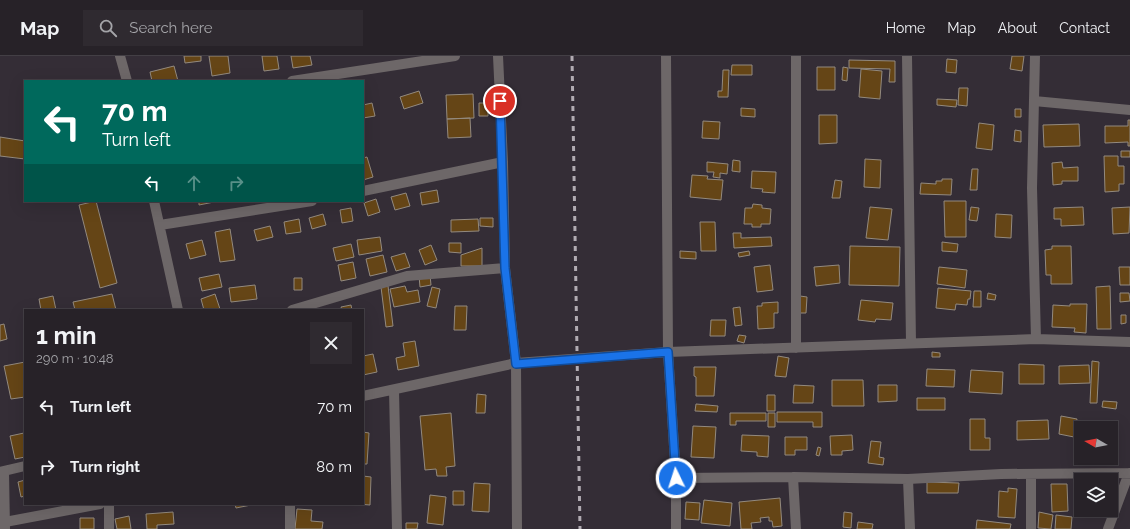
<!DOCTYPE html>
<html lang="en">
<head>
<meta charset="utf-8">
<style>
	:root { --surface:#272228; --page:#2f2a30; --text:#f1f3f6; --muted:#a4a4a8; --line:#433f45 }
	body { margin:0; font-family:Raleway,sans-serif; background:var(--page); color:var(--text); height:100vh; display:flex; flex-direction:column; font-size:15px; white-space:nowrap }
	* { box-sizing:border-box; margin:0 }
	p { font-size:13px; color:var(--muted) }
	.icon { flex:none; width:22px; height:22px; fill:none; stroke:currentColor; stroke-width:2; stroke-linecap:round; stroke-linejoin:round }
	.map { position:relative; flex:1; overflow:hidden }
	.details { position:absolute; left:24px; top:253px; width:340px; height:196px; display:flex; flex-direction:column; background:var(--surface); border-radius:0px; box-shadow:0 4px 16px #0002,0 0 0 1px var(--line) }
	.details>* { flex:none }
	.banner { position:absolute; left:24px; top:24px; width:340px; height:122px; border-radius:0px; box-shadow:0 4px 16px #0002,0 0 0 1px var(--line); background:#00695c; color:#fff; overflow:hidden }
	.needle { width:26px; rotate:279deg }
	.fabs { position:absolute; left:1074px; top:365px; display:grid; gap:8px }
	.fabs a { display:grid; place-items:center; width:44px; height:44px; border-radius:0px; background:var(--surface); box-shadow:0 4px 16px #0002,0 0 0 1px var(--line); font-size:20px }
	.pin { position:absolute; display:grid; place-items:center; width:34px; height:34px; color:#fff; margin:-17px; border:2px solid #fff; border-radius:50%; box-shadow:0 1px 4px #0007 }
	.me { position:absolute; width:44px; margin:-22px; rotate:356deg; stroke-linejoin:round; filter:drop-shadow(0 0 3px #0008) }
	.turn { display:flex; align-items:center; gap:14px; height:84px; padding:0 12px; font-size:18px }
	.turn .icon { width:52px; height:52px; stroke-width:2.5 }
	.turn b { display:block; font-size:28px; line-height:34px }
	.lanes { display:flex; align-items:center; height:38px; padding:0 12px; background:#0003; justify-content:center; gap:20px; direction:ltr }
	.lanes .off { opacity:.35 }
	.round { display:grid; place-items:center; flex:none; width:42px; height:42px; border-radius:0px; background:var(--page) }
	.headline { display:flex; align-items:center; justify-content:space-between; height:68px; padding:0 12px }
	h1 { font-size:24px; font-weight:700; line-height:30px }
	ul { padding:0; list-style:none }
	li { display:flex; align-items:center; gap:12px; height:60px; padding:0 12px }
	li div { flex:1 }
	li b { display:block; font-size:15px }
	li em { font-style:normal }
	header { display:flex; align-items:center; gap:24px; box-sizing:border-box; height:56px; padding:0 20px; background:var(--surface); border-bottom:1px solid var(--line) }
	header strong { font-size:19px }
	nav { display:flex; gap:22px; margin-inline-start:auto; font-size:14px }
	.search { width:280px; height:36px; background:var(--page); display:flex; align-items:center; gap:10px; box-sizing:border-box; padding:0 14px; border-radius:0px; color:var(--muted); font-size:15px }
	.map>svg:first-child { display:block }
	.building { fill:#654516; stroke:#938a7f }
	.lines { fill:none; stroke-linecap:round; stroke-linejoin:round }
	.minor { stroke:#6d6768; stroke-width:10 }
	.rail { stroke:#b1abb2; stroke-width:3; stroke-dasharray:5 5; stroke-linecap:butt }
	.route-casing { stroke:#114b97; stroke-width:10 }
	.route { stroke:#1a73e8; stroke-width:7 }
</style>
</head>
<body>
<header>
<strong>Map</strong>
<div class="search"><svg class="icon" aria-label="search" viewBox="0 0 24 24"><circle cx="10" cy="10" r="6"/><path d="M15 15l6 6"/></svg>Search here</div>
<nav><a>Home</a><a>Map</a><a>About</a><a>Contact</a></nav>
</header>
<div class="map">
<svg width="1130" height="473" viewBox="0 0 1130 473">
	<rect width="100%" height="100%" fill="#342d36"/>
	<path class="building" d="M184,0H201V5L185,7Z
		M209,0H228L230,17L212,20Z
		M262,0H277L279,13L264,15Z
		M291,0H310L312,9L293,12Z
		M1012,0H1024L1022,15L1010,13Z
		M947,3L957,4L956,17L946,16Z
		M849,4L895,5V26H889L890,13L849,12Z
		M732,9H752V19H731Z
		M174,10L178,25H152L150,16Z
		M817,11H835V34H817Z
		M843,11L848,12L847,25L842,24Z
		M861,13L882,15L880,43L859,41Z
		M723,14H729L728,41H718V35H722Z
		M959,32H968L967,50L958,49Z
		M419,35L423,47L404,53L400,41Z
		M473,38L474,62L447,63L446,39Z
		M937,43L957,44L956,51L937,49Z
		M372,47L375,60L363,62V49Z
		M479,47H488V60H479Z
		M741,52L755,53V61L741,60Z
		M1015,53H1021V61H1015Z
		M819,59H837V87L819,88Z
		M470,62L471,81L448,82L447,63Z
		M1128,64H1130V90H1128V86L1105,87V70H1128Z
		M703,65L720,66L719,83L702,82Z
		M979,67L994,69L992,94L976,92Z
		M1079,68L1080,90L1044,91L1043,69Z
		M1015,74L1021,75V86L1014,85Z
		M0,81L25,85V103L0,100Z
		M1121,95H1130V101H1121Z
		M1104,100H1118V110H1124V128H1119V135L1105,136Z
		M367,101L373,121L363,124V102Z
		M865,103L881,104L880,132L864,131Z
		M733,104L740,105V116L732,115Z
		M707,106L728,108L727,118L720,117V122L713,121L714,116H707Z
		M1062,106L1063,112L1078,111V125H1062V128L1053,129L1052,107Z
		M972,113H978L977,134H970Z
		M752,115L776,116L775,137L762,136L763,133L751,132Z
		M692,119L708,120L707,123L723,124L721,144L690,141Z
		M942,123H952L951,139L920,138L921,127L936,128V125H942Z
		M835,124L842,125L840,142H832Z
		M437,134L439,146L422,149L420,137Z
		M406,137L410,150L395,154L391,141Z
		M376,143L380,156L368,160L364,147Z
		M96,145L117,227L100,232L79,149Z
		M199,145H219L199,149Z
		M944,145H966V181H945Z
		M753,148L762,149V152L771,153L770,168H761V171H752V168H744L745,152H752Z
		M870,151L892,153L888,184L866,182Z
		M971,151L979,152L977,165L969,164Z
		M1083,151L1084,169L1061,170V163H1054V152Z
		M1130,151L1129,177L1113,178L1112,152Z
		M351,152L353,165L342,167L340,154Z
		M323,158L326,169L312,173L309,162Z
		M996,158L1012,159L1011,182L995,181Z
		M480,162H493V171L480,170Z
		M299,163L301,176L286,178L284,166Z
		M478,163L479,175L451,176V164Z
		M700,166H715L716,195H701Z
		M270,170L273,181L257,185L254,174Z
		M230,173L235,204L220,206L215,176Z
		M733,177H741V182L771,181L772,190L734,192Z
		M380,181L382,195L359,199L357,184Z
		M202,184L206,199L190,203L186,188Z
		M942,186L958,188L957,196L942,195Z
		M449,187H461V197L449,196Z
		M351,188L354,201L336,205L333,192Z
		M431,189L437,204L425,209L419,194Z
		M850,190L900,191L899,230L849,229Z
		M1052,190H1071L1072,228H1051V219H1046L1045,194L1052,193Z
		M482,192V210H461V199Z
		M680,195L696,196V203L680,202Z
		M749,195L750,199L739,201L738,197Z
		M405,197L410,211L396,215L391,201Z
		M383,199L387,216L370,220L366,203Z
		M353,206L356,222L341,225L338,209Z
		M770,209L773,234L757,236L754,211Z
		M839,209L840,227L816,230L814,211Z
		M939,211L967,214L965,232L937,228Z
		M1119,211H1130V229H1120Z
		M219,218L222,231L202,235L199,222Z
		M430,219L431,229L420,231L419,220Z
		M294,222H302V234H294Z
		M255,229L257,243L231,246L229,232Z
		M388,230L393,270L386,271L381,231Z
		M405,230L407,236L418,234L420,246L394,251L390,233Z
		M1110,230L1111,273H1097L1096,231Z
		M432,231L440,233L436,252L427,250Z
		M938,232L971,235L970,243H968L967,249L956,248L955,254L936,252Z
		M974,235H981V251H973Z
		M988,237L996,239L995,244L987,243Z
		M1120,237H1129L1130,245L1120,246Z
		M112,238L116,254H75L73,246Z
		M215,238L220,253L204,254L201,243Z
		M53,240L56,254H41L39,243Z
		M800,240L807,241L806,257H799Z
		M861,244L893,247L891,264L876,263L875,266L858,264Z
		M778,246V257H774V272L758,273L757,250H762V247Z
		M1070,248H1087L1086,277L1074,276L1075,272L1052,271L1053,249L1070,250Z
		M351,249L352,254H342L341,251Z
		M455,250H467L466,274H454Z
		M740,251L742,269L735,270L733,252Z
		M1121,259H1126V267L1121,268Z
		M711,264H726L725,280H710Z
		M4,268L7,283L0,285V269Z
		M739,279L746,280L744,287L737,285Z
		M415,285L419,310L398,314L396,302L405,300L403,287Z
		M932,296L940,297V301H932Z
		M373,298L377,316L363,319V300Z
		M778,300L789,302L786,321L775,320Z
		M1092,305L1099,306L1097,347H1090Z
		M25,306V341L11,343L4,310Z
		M1019,308L1044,309V328H1019Z
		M1089,309L1090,327L1059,328V310Z
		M694,311H716L714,340H696V321L694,320Z
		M927,313L955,314L954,331L926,330Z
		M971,314L1003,316L1002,338L969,336Z
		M832,324H863L864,350H832Z
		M794,329L814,330L813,347H793Z
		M878,329H897V345L878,346Z
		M477,338L486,339L485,357H476Z
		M767,339H775V355H767Z
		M917,342H945V354H917Z
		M1103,345L1117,346L1116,353L1102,351Z
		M696,348L718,350L717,356L695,355Z
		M777,356H822V371H813V366H777Z
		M451,357L455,410L446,411L447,420H437L436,413L425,414L420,360Z
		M730,357H766V365H736V369H730Z
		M768,357H775V371H768Z
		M1061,360L1077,363L1074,381L1059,378Z
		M970,363H985V382H990V394H970Z
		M1048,364L1049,383L1017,384V365Z
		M693,370L716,371L714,402L691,401Z
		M363,376L369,377L367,408H363Z
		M24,377L25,401L15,403L10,380Z
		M742,379L769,380L768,401L757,400V396L741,395Z
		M852,379L853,394L842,395V399H831L830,380Z
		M785,381H807V394H795V399H785Z
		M871,385L881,386L879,401L884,402L883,409L868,407Z
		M818,391L821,392L819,400L816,399Z
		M363,420L371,421L370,449L357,448H363Z
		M25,424V440L21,441L18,426Z
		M927,426L959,427L958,437H927Z
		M474,427L490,428L489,456L472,455Z
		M1051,428H1067L1068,455L1052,456Z
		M1008,432L1017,433L1015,462L998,461L999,435L1008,436Z
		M453,435H464V449H453Z
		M430,439L446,441L443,469L427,467Z
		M780,442L782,470L773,471L772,465H769V461L760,462L761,466L751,467L752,473H741L739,446Z
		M704,444L732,447L730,470L701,467Z
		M686,446L700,447L699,464L685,463Z
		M235,448H256L236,452Z
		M297,453L312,454L311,465L323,466L322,473H295Z
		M173,456L174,468L157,469V473H147L146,458Z
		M844,456L852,457L851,472L843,471Z
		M1039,456L1053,459L1051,473L1038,472Z
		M1056,459L1072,461L1071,473H1055Z
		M129,460L131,473H117L115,463Z
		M80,462H94V473H80Z
		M977,464L1011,468L1010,473H976Z
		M858,466L873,468L872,473H857Z
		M406,467H418L417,473H406Z"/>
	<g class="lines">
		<path class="minor" d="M120,0L127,25
			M498,0L503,106L505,212L516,307L517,473
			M666,0L668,296L676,422V473
			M796,0V292
			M907,0L911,287
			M1035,0L1032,132L1036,283
			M292,25L455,0
			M1034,45L1130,54
			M363,135L503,106
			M154,145L178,254
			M160,169L312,145
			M292,254L407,220L505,212
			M394,334L397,473
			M363,340L516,307L668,296L1036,283L1130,286
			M4,415L5,473
			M0,416L25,410
			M793,421L796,473
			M676,422L793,421L908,423L1001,418L1130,417
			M908,423L910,473
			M109,448V473
			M5,466L100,448
			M290,473V448
			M1031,473V418
			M1108,473L1129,417"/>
		<path class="rail" d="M572,0L580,473"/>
	</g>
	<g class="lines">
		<defs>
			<path id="route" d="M500,45L505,212L516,308L668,296L676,422"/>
		</defs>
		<use href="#route" class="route-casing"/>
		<use href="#route" class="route"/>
	</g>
</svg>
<div class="fabs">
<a><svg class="needle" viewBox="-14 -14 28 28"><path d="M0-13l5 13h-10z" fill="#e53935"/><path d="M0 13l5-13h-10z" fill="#a4a4a8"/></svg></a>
<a><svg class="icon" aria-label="layers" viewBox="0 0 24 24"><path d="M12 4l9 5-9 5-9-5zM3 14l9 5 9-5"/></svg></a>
</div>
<div class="pin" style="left:500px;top:45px;background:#d93025"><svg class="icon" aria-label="arrive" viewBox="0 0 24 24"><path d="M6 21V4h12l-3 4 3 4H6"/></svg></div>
<svg class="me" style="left:676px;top:422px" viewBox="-20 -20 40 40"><circle r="17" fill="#1a73e8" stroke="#fff" stroke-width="3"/><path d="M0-11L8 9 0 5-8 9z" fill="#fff"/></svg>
<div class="banner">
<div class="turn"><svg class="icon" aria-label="left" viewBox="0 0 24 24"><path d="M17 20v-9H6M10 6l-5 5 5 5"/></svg><div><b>70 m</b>Turn left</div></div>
<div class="lanes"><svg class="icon" aria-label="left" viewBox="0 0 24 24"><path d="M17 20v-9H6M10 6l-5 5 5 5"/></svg><svg class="icon off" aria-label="ahead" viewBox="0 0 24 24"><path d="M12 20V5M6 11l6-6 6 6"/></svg><svg class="icon off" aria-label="right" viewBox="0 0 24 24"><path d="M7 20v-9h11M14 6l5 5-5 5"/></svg></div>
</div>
<section class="details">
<div class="headline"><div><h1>1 min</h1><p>290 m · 10:48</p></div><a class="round"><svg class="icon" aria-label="close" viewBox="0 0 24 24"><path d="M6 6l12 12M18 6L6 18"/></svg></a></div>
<ul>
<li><svg class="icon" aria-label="left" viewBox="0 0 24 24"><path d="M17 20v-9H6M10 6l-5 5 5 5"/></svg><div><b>Turn left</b></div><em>70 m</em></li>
<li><svg class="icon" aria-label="right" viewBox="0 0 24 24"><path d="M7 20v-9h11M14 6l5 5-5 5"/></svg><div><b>Turn right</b></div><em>80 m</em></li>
</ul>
</section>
</div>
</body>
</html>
